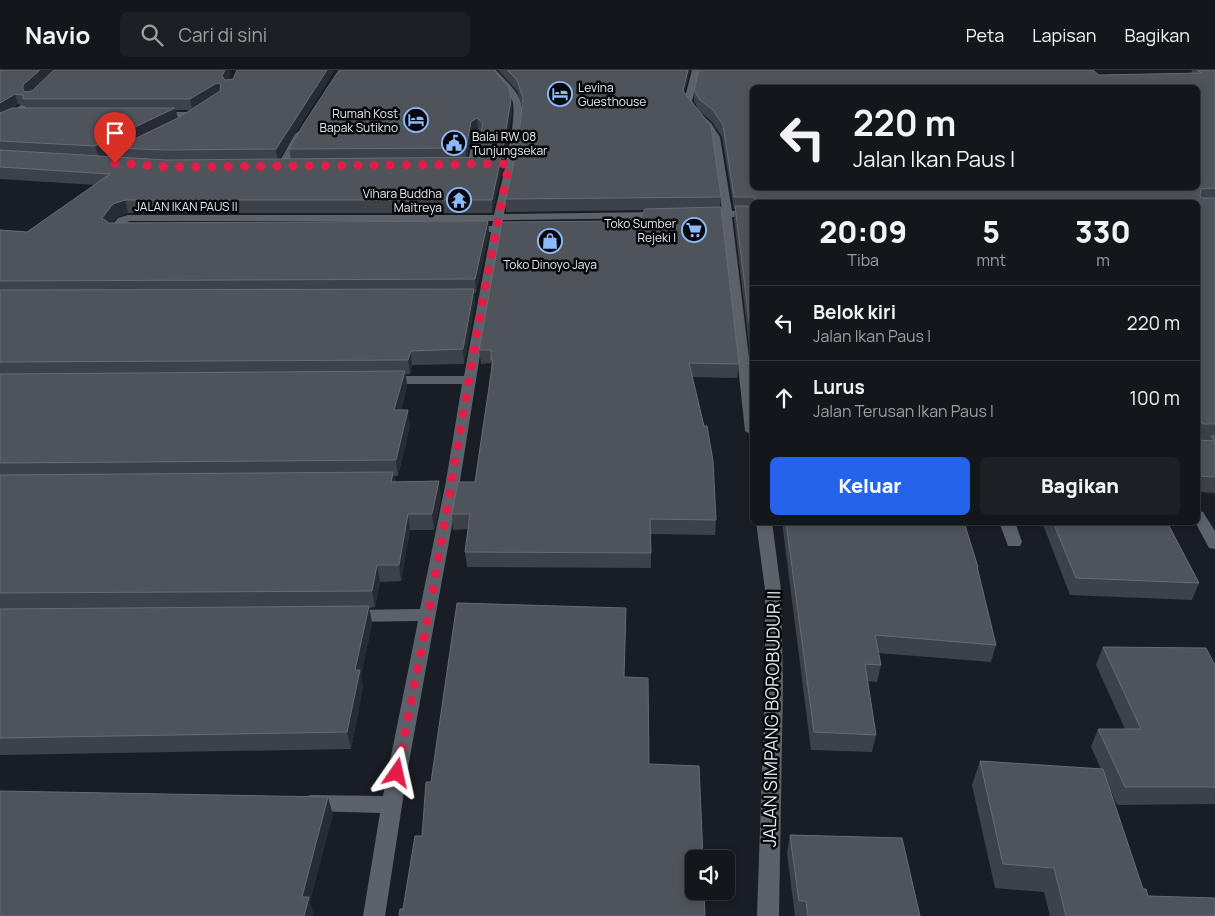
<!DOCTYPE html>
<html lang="id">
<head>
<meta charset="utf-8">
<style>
	:root { --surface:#13161b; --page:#1c1f24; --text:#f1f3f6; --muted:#9d9fa3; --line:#32353a; --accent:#2563eb }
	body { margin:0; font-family:Manrope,sans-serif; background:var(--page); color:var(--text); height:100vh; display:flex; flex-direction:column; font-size:19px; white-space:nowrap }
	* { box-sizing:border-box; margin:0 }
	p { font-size:16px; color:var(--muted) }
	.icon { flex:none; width:28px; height:28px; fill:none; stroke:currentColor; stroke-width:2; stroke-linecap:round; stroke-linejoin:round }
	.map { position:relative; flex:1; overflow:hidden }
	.drawer { position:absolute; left:750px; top:130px; width:450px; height:325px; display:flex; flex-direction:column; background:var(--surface); border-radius:8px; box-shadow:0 2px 8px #0003,0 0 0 1px var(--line) }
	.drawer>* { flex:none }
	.hud { position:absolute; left:750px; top:15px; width:450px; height:105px; border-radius:8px; box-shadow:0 2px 8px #0003,0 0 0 1px var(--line); background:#13161b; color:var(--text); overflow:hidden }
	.fabs { position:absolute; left:685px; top:780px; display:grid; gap:10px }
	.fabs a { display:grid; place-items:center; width:50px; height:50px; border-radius:8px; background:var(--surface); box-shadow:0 2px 8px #0003,0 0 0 1px var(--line); font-size:25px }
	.pin { position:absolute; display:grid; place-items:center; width:42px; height:42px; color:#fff; margin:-51px -21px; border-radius:50% 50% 50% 0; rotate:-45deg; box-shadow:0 0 5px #0007 }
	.pin .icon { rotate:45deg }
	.me { position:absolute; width:55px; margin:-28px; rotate:11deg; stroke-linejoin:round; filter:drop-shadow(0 0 4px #0008) }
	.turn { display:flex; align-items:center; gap:18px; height:105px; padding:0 20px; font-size:22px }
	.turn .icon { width:65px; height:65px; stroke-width:2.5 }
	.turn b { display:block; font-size:35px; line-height:42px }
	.eta { display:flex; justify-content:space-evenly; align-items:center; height:85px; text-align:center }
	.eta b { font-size:30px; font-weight:800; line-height:35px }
	.button { display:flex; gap:10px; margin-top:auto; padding:10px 20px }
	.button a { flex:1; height:58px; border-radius:8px; background:var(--accent); color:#fff; font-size:20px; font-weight:800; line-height:58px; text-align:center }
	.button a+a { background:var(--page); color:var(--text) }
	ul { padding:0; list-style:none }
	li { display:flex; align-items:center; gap:15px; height:75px; padding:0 20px; border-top:1px solid var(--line) }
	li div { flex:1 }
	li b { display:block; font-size:19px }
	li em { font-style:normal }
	header { display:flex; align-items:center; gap:30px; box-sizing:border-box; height:70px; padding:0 25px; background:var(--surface); border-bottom:1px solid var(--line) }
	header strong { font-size:24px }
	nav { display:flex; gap:28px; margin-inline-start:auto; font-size:18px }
	.search { width:350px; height:45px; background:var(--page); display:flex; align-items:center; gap:12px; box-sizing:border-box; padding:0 18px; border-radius:8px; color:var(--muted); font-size:19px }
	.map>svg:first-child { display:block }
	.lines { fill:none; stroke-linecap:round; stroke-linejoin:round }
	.minor { fill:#5c626a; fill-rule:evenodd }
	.wall { fill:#3d4249; fill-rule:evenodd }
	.shaded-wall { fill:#272b33 }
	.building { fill:#4f545b; stroke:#676b72; fill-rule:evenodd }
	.route { stroke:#e11d48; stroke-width:9; stroke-dasharray:0 16.2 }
	.labels { text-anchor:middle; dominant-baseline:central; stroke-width:5; stroke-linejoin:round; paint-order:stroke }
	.far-poi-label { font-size:12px; fill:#e6e9ee; stroke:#06070a; text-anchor:end }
	.far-street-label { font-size:12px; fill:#e6e9ee; stroke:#06070a }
	.near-street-label { font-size:18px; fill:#e6e9ee; stroke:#06070a }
</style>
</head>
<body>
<header>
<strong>Navio</strong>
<div class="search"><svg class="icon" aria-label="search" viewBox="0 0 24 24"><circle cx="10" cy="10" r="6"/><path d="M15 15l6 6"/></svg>Cari di sini</div>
<nav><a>Peta</a><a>Lapisan</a><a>Bagikan</a></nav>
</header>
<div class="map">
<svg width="1215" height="846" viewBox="0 0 1215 846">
	<rect width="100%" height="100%" fill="#191d24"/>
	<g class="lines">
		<path class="minor" d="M488,0H496C504,9 516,19 520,30C528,47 509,122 504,144L660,142L665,145L660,148L503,150L502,156H521L526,159L521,162H501L489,228L460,411L407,703L385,846H363L380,743L311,741L304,739L301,733L304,727L311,725L383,726L418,551L351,552L345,550L342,546L345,542L351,540L420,539L446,411L462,314H386L379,310L386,306H464L491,162H469L464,159L469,156H492L493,151H129L120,159L125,160L126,162L125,164H110L108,160L118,148L128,145H494C499,124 519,46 512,30C507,19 495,10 488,0Z
			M692,0H700L692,31L698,42L711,53L720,67L732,141H752V147H732L752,312V365L745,361L722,147H703L698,144L703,141H722L712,67C703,54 691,46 684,31Z
			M24,33L31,35L0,56V49Z
			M156,42H195L199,45L195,48L153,47L152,45Z
			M299,61L303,64L287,96L282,99L279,98L277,96L295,64Z
			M478,61L482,64L477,95L472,98L467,95L474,64Z
			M1198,440L1203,442L1215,461V479L1209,478L1195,452H1198Z
			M756,452H772L781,520L783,613L779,846H757L765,613V520Z
			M999,452H1015L1022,472L1020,476H1008Z"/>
	</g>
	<path class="wall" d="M0,0L231,4L228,10L335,0L279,89H291L289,79L511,30L512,41L504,89H501L502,99L492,143H128L117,147L112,153L488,151L489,164L476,223H474L475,233L464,294L412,295L410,304H406L407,316L401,340L410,355L398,406H394L395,412L441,427L434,460H410L401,511L380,512L375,537L369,538L372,553L361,606L363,617L351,679L0,685V160L27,162L95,115L0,109ZM18,34L25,36L26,38H13ZM176,40H191L178,48ZM478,59L481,62L478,78L479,87H467L472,64ZM117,79L119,87L103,86Z
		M498,0H690L684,23L721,127L720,137L739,294L737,308L692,307L716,450L715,465L651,464V498L467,497L465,482L468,459L453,460L452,444L475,412L491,303V293L481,294L479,280L622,151L641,147L645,140L506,142V129L518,74L522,35L517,21Z
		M1192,0H1215V423L1198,422V370H1209H1198V132H752V301L734,149L735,139H734L722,67L712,52L699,41L694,31V20L1099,5L1191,4Z
		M782,452H964L978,497V500L996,575L991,592L878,583L881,595L877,612L867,611L876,665L872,682L811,680Z
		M1042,452H1167L1199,513L1192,530L1070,525Z
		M1103,577L1215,595V734L1117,735L1108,714L1143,819L1148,826L1215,846H1050L1044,822L995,818L972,715L980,691L1101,699L1091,677L1098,659H1125L1096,595Z
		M790,765L920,846H795L787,783Z"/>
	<path class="shaded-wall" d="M40,0H55L27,26L23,20V15Z
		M225,0H230L231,4L224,16L222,6Z
		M327,0H335L278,91L276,79Z
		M688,0H690L682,32L683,21Z
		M219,13L221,24L192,40L190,29L215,14Z
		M15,24L18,34L0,47V33Z
		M511,30L512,41L504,89L503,77Z
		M175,38L178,49L116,78L117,79L99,88L95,76Z
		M477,48L478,59L472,64L466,90V78L471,52Z
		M501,87L502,99L492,143V130Z
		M125,130L128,143L117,147L106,161L102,148L113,134Z
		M488,151L489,164L476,223L475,209Z
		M474,219L475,233L464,294L463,279Z
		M411,281L412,295L410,304L408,290Z
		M405,301L407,316L397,355L394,340Z
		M408,340L410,355L398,406L396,390Z
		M393,402L395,418L391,412Z
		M439,411L441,427L434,460L432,444Z
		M408,444L410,460L401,511L399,495Z
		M377,495L380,512L375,537L372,521Z
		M369,536L372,553L361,606L363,617L351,679L347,662L355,600Z
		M328,727L333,745L310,832L314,845L313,846H304L302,827Z"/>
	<path class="building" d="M0,0H40L23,15V20L25,22L32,21L54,0H225L222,6L225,10L233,9L237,0H327L276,79L166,80L116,78L178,48L220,21L221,15L219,13L215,14L190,29H23V25L15,24L0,33Z
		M339,0H494L509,18L511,30L503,77L478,78L483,53L477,48L471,52L466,78L289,79L303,55Z
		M507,0H688L683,21L711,56L721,127L506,129L518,74L523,28L517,10Z
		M699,0H1093L1099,5L1202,3L1197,0H1215V118L1201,119L1200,126L1202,128H1215V354H1203L1198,346V132H1049L1048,131L1046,132H754L755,128L753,127H734L723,55L713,40L700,30L694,20ZM752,18H1198V118H752Z
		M12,38H175L95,76L0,71V43Z
		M0,80L166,90L501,87L492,130H125L113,134L102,148L109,153L488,151L475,209L0,211V160L27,162L110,104L0,97Z
		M735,136H752V275Z
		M721,137L739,294L689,293L704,356H707L713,391L716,450L650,449L651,483L465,482L470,444H452L458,412H475L493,290H491V280H479L502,152L622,151L641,147L645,139Z
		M474,219L463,279L411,281L408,290L0,292V220Z
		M405,301L394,340H408L396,390L0,393V304Z
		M1211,366H1215V407L1198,406V370L1214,371Z
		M393,402L391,412L439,411L432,444H408L399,495H377L372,521L0,523V405Z
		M786,452H964L978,497H977L996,575L875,565L881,595L865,594L876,665L814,662Z
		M1053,452H1167L1199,513L1076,508Z
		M457,533L626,538L624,607L648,608L649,694L699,696L703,789H694V821H704L705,846H399L400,839H403L415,766H422L426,712H431Z
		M369,536L355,600H360L347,662L0,668V539Z
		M1103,577L1206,578L1215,595V717H1125L1098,659H1141Z
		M980,691L1103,699L1143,819H1146L1148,826L1215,828V846H1066L1054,798L1003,794Z
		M0,721L328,727L302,827H309L304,846H0Z
		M790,765L902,768L920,846H808L806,831H799Z"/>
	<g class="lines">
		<path class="route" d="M115,93L170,97L509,94L483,228L432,526L397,703"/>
	</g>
	<defs>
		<symbol id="hotel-ring" viewBox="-11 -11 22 22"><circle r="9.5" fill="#06070a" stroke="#8cb9fc" stroke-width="1.5"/><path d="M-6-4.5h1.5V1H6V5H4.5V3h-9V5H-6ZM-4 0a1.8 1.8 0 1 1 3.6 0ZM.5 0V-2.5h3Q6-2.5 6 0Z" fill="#8cb9fc"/></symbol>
		<symbol id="civic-ring" viewBox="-11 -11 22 22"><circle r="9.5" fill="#06070a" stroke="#8cb9fc" stroke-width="1.5"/><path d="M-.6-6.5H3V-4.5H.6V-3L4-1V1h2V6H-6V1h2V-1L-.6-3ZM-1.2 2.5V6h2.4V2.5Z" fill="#8cb9fc"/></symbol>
		<symbol id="temple-ring" viewBox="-11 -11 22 22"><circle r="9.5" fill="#06070a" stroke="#8cb9fc" stroke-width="1.5"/><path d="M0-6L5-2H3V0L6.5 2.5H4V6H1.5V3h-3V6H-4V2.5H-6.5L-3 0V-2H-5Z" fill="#8cb9fc"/></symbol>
		<symbol id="supermarket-ring" viewBox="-11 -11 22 22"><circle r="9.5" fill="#06070a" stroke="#8cb9fc" stroke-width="1.5"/><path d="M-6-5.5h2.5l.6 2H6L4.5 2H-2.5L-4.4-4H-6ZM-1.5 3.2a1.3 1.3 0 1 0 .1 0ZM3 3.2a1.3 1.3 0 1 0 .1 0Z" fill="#8cb9fc"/></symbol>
		<symbol id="shop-ring" viewBox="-11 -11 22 22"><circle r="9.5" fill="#06070a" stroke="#8cb9fc" stroke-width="1.5"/><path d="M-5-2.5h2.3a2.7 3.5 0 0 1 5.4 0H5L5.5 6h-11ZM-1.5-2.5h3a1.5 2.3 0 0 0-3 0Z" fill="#8cb9fc"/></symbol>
	</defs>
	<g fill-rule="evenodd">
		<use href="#hotel-ring" x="546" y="10" width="28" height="28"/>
		<use href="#hotel-ring" x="402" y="36" width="28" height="28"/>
		<use href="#civic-ring" x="440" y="59" width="28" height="28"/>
		<use href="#temple-ring" x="445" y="116" width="28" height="28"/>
		<use href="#supermarket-ring" x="680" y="146" width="28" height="28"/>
		<use href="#shop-ring" x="536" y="157" width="28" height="28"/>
	</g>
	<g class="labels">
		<g class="far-poi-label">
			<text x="578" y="17" text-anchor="start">Levina<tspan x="578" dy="14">Guesthouse</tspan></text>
			<text x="398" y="43">Rumah Kost<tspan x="398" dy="14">Bapak Sutikno</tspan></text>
			<text x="472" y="66" text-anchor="start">Balai RW 08<tspan x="472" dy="14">Tunjungsekar</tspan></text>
			<text x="442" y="123">Vihara Buddha<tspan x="442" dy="14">Maitreya</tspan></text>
			<text x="676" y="153">Toko Sumber<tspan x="676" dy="14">Rejeki I</tspan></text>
			<text x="550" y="194" text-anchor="middle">Toko Dinoyo Jaya</text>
		</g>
		<g class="far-street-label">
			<text x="186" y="136">JALAN IKAN PAUS II</text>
		</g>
		<g class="near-street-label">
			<text transform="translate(771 649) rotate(-89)">JALAN SIMPANG BOROBUDUR II</text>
		</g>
	</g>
</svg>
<div class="fabs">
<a><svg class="icon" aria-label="sound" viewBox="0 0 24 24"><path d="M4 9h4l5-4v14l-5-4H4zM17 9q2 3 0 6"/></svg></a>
</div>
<div class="pin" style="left:115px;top:93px;background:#d93025"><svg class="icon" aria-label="arrive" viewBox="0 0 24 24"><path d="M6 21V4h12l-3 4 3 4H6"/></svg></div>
<svg class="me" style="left:397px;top:703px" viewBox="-20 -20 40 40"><path d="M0-17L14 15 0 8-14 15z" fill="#e11d48" stroke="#fff" stroke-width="4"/></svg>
<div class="hud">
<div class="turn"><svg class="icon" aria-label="left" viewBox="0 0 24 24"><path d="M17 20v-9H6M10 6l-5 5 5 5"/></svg><div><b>220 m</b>Jalan Ikan Paus I</div></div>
</div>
<section class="drawer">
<div class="eta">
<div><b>20:09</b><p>Tiba</p></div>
<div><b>5</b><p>mnt</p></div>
<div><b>330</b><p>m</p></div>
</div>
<ul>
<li><svg class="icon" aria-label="left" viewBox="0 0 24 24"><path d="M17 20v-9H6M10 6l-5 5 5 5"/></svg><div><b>Belok kiri</b><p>Jalan Ikan Paus I</p></div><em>220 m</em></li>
<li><svg class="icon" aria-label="ahead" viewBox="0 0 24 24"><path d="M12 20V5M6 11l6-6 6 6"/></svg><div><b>Lurus</b><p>Jalan Terusan Ikan Paus I</p></div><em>100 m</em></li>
</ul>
<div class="button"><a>Keluar</a><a>Bagikan</a></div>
</section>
</div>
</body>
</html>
